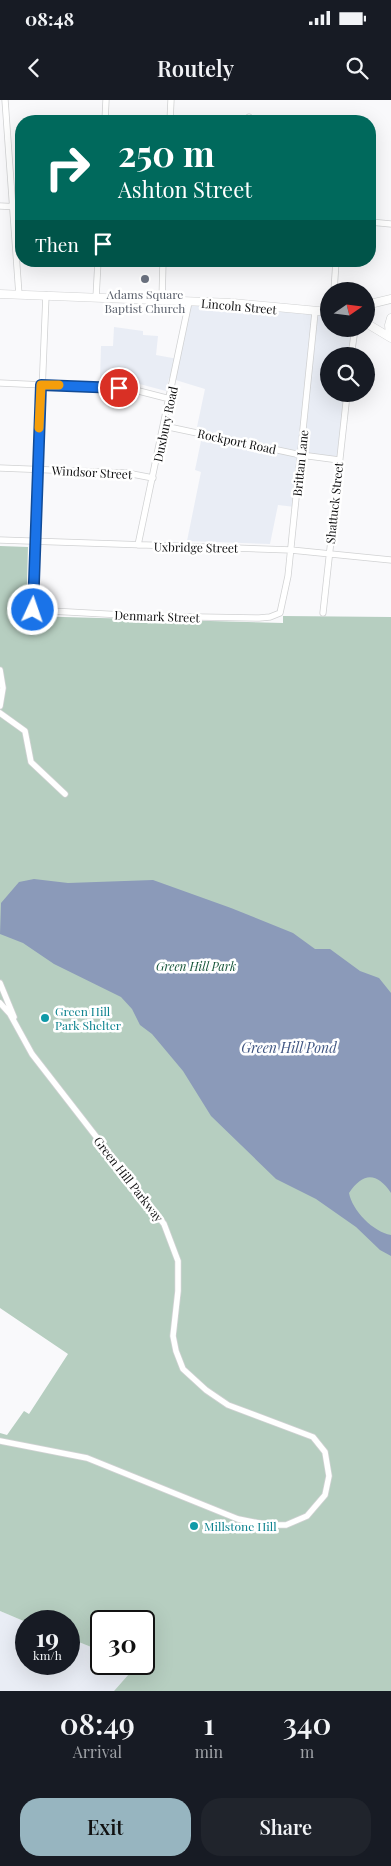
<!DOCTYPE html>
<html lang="en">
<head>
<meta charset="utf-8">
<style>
	:root { --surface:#171b24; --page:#20242c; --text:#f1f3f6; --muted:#9ea1a6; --accent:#97b5c0 }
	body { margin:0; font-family:"Playfair Display",serif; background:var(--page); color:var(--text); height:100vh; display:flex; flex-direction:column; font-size:19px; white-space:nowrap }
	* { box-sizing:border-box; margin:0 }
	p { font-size:16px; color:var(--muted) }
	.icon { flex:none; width:28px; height:28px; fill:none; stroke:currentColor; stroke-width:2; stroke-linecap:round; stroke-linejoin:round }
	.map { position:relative; height:1591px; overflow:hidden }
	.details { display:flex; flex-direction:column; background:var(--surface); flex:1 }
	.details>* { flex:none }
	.guide { position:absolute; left:15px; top:15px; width:361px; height:152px; border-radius:20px; box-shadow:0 5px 20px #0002; background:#00695c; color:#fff; overflow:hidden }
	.needle { width:32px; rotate:76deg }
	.buttons { position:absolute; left:320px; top:182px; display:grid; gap:10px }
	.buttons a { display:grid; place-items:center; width:55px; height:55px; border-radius:50%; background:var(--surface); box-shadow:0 5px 20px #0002; font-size:25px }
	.speed { position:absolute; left:15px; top:1510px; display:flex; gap:10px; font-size:25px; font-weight:700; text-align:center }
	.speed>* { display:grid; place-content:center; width:65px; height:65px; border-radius:50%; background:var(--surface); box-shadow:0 5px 20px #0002; line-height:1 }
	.speed small { font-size:12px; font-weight:400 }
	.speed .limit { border:2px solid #111; border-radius:8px; background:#fff; color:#111 }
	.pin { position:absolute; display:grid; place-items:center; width:42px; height:42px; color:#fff; margin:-21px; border:2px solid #fff; border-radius:50%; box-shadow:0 1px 5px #0007 }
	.me { position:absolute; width:55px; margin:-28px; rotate:3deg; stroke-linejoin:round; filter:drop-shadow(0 0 4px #0008) }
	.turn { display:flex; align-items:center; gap:18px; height:105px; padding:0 20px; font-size:22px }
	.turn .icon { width:65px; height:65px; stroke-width:2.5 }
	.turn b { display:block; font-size:35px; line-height:42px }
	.then { display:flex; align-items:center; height:48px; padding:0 20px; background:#0003; gap:10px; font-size:19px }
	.eta { display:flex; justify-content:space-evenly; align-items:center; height:85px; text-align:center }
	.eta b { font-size:30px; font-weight:600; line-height:35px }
	.primary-button { display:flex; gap:10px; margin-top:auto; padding:10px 20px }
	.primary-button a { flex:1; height:58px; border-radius:20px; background:var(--accent); color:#111; font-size:20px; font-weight:600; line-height:58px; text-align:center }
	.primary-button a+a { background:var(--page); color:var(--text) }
	.status { display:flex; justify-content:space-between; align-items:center; height:35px; padding:0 25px; background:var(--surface); direction:ltr }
	.status svg { height:14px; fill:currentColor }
	header { display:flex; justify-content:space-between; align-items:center; height:65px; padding:0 20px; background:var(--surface); font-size:22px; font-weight:600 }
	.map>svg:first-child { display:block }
	.built { fill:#e9edf5 }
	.green { fill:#b6cec0 }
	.water { fill:#8b9ab9 }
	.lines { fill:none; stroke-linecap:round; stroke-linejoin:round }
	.street-casing { stroke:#d1d2d3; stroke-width:7 }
	.secondary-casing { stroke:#d1d2d3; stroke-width:9 }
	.street { stroke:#fff; stroke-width:5.5 }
	.secondary { stroke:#fff; stroke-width:8 }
	.route-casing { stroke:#114b97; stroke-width:12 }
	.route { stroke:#1a73e8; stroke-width:9 }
	.slow { stroke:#f59e0b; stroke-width:9 }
	.worship-dot { fill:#6b7280; stroke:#fff; stroke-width:2 }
	.culture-dot { fill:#0f9aa8; stroke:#fff; stroke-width:2 }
	.labels { text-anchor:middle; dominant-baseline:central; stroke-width:5; stroke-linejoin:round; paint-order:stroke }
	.worship-label { font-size:12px; fill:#5b616d; stroke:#fff }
	.street-label { font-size:12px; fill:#0f0f10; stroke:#fff }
	.park-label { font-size:12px; font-style:italic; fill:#165539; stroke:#fff }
	.culture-label { font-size:12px; fill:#0d838f; stroke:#fff; text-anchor:start }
	.water-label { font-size:14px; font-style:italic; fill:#3f5582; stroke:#fff }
</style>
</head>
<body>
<div class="status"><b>08:48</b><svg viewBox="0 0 49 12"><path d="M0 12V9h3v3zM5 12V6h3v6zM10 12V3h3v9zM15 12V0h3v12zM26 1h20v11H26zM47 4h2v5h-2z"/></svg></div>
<header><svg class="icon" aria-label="back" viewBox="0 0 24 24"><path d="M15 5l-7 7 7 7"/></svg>Routely<svg class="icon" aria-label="search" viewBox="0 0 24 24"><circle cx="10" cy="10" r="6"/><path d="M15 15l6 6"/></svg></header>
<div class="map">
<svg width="391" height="1591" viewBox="0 0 391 1591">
	<rect width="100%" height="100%" fill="#f9f9fb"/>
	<path class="built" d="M189,202L329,212V229H355L351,256H329V294H347L339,360L301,355L295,407L278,405L270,444L187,441L201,372L195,370L201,341L202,328L197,327L205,289L169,278L166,291L132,282L100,280L101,246H113L114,227L143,231V235L158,236L156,255L178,259Z
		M0,1511L26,1522V1564H69V1538L101,1551V1564L137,1565L114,1591H0Z"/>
	<path class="green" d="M0,446L28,447L26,516L283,523V516L391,517V1591H114L136,1566L133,1564H144V1521H101V1551L69,1538V1521L26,1522L0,1511V1333L7,1335L24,1311L29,1314L68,1254L0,1208Z"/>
	<path class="water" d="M34,779L68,783L153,780L231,808L293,833L315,849H330L360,871L379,878L391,893V1093C377,1072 363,1072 349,1093C352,1110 373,1132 391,1135V1156L380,1150L356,1127L316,1099L276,1079L211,1016L183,971L152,934L140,925L132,909L121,897L54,864L23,843L0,834L1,803L19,782Z"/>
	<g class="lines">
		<defs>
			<path id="street" d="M5,0L19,195
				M105,21L106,0
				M170,21L171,0
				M249,21V17
				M0,106L21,107
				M370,122L391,124
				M334,191L336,161
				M46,195L33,510L141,516L259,518L270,517L280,513L288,476L315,212
				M96,198L98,161
				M162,200L163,161
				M351,256L355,229
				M0,283L131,289L170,299
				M164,326L301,355L339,360
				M0,368L127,373L153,378
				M0,440L291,450L391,460
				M138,445L189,202
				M323,513L347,294
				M0,570L3,588L0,606
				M0,613L25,631L31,662L65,694
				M0,883L14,917
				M0,903L10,914L32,954L164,1124L178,1161V1191L173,1236L176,1251L183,1269L206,1290L228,1305L313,1337L325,1352L329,1376L325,1395L307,1416L286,1425H269L238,1419L87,1358L0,1341"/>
			<path id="secondary" d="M0,194L233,203L329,212
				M366,205L391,199
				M366,223L391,238
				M390,237L389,225L391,218"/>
		</defs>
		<use href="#street" class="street-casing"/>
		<use href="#secondary" class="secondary-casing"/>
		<use href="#street" class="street"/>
		<use href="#secondary" class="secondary"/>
	</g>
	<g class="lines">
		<defs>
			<path id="route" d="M33,510L41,285L119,288"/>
		</defs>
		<use href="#route" class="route-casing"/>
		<use href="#route" class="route"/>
		<path class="slow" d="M39,328L41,285H59"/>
	</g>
	<circle class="worship-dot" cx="145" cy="179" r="5"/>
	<g class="culture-dot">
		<circle cx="45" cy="918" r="5"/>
		<circle cx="194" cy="1426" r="5"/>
	</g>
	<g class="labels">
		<g class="worship-label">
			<text x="145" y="194">Adams Square<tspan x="145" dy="14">Baptist Church</tspan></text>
		</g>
		<g class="street-label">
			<text transform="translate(239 206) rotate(5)">Lincoln Street</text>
			<text transform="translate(165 324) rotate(-78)">Duxbury Road</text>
			<text transform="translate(237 341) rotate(12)">Rockport Road</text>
			<text transform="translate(300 363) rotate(-84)">Brittan Lane</text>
			<text transform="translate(92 372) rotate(3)">Windsor Street</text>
			<text transform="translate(334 403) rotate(-84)">Shattuck Street</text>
			<text transform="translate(196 447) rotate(1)">Uxbridge Street</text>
			<text transform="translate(157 516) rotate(2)">Denmark Street</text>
			<text transform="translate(129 1079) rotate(52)">Green Hill Parkway</text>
		</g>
		<g class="park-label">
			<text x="196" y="866">Green Hill Park</text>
		</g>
		<g class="culture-label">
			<text x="55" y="911">Green Hill<tspan x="55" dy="14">Park Shelter</tspan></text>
			<text x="204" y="1426">Millstone Hill</text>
		</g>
		<g class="water-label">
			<text x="289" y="947">Green Hill Pond</text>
		</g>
	</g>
</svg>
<div class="buttons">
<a><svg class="needle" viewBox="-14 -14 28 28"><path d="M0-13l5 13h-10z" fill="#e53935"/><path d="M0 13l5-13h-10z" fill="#9ea1a6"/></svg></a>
<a><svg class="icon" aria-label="search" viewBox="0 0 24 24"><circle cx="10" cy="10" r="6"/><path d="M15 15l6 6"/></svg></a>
</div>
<div class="speed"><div>19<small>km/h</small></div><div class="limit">30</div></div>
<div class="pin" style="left:119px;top:288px;background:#d93025"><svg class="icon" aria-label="arrive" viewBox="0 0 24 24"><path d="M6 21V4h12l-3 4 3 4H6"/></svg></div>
<svg class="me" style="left:33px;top:510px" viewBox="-20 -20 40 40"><circle r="17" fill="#1a73e8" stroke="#fff" stroke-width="3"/><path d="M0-11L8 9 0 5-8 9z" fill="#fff"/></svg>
<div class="guide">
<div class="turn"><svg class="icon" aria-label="right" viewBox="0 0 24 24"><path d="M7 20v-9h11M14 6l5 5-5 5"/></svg><div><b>250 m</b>Ashton Street</div></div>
<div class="then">Then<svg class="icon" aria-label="arrive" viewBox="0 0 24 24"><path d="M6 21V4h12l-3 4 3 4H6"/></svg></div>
</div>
</div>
<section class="details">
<div class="eta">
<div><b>08:49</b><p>Arrival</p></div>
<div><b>1</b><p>min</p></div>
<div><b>340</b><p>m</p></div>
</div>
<div class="primary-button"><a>Exit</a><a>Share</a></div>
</section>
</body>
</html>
